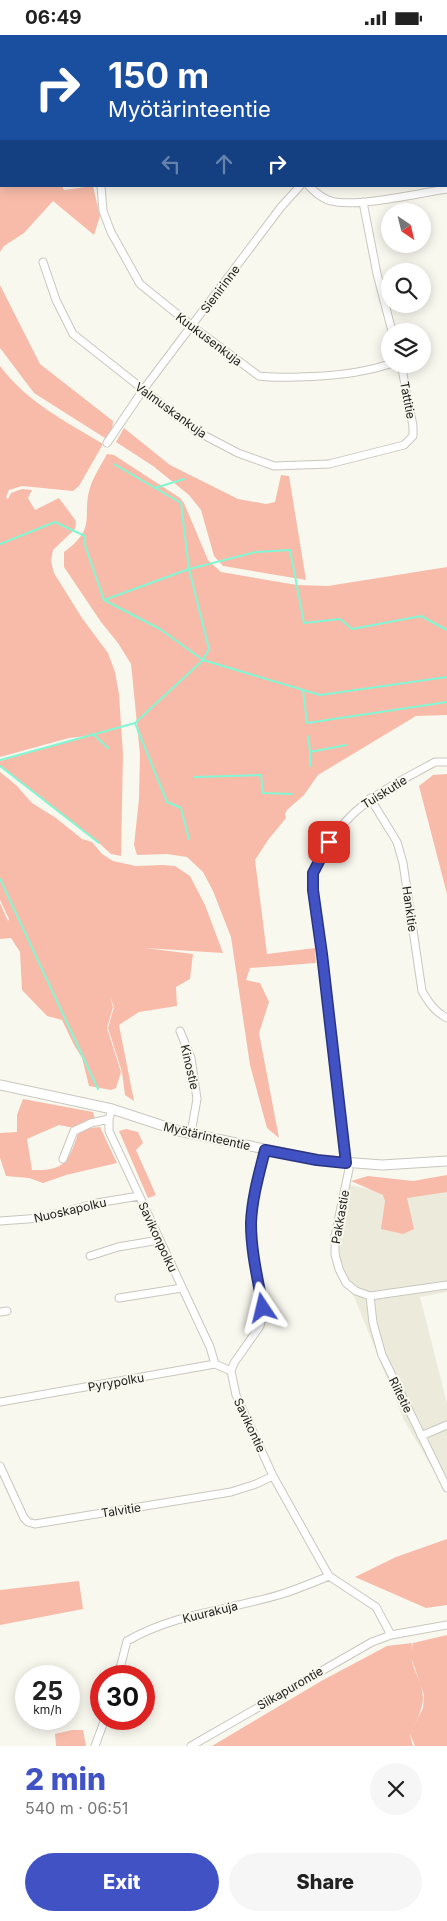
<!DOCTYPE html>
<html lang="en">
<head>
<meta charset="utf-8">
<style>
	:root { --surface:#fff; --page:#f6f6f6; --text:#222; --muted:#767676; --accent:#4152c5 }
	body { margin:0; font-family:Inter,sans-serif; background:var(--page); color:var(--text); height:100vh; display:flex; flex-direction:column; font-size:19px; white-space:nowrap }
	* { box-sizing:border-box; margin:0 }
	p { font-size:16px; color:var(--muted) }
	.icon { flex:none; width:28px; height:28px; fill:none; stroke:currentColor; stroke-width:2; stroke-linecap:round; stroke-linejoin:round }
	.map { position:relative; height:1711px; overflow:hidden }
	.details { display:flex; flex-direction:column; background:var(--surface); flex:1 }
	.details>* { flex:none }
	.guide { position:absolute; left:0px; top:0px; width:448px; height:152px; box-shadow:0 2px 12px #0003; background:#1a4fa0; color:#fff; overflow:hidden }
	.needle { width:32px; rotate:145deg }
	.controls { position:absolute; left:381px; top:168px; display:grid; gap:10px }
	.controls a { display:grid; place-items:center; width:50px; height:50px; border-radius:50%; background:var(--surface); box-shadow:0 2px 12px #0003; font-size:25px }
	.speed { position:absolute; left:15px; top:1630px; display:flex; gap:10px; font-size:25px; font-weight:700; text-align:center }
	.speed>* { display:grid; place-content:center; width:65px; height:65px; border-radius:50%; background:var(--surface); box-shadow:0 2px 12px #0003; line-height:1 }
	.speed small { font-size:12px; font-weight:400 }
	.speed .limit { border:8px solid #d22; background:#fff; color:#111 }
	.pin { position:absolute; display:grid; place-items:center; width:42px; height:42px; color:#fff; margin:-21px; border-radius:10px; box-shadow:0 2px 8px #0006 }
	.me { position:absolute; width:55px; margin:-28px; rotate:350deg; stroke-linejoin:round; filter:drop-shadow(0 0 4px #0008) }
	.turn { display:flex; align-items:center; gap:18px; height:105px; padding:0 25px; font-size:22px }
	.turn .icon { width:65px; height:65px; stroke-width:2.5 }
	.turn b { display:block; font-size:35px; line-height:42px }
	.lanes { display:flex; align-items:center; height:48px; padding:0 25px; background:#0003; justify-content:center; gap:25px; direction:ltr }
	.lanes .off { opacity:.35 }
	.round { display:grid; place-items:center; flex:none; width:52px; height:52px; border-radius:26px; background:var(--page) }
	.head { display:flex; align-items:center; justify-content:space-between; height:85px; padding:0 25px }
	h1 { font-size:30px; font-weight:800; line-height:38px; color:var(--accent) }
	.cta { display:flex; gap:10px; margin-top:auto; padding:10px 25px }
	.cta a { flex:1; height:58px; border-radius:30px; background:var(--accent); color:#fff; font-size:20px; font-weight:800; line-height:58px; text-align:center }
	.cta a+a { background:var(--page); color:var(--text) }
	.status { display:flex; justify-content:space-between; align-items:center; height:35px; padding:0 25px; background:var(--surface); direction:ltr }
	.status svg { height:14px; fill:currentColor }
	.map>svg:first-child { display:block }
	.built { fill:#ecebdb }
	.green { fill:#f8bba9 }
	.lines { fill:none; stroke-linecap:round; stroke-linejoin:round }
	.stream { stroke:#82f7d3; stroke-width:2 }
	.minor-casing { stroke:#c8c7bf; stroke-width:9 }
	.tertiary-casing { stroke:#c8c7bf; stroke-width:11 }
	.minor { stroke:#fff; stroke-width:7 }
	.tertiary { stroke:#fff; stroke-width:9 }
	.route-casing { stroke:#2a3580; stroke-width:12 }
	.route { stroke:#4152c5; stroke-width:9 }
	.labels { text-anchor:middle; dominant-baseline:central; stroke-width:4; stroke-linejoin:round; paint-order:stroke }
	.street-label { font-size:12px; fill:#1a1a17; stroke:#f8f8ef }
</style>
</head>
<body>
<div class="status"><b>06:49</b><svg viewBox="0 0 49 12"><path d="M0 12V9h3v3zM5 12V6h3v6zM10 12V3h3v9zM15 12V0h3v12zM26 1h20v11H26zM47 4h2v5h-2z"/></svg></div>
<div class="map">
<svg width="447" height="1711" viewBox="0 0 447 1711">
	<rect width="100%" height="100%" fill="#f8f8ef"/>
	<path class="built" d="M16,0H447V142L446,1Z
		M343,1148L401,1162L447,1153V1257L420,1262L447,1368V1458L404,1385L331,1205Z"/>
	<path class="green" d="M0,149L1,151H62L64,155L93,151L100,181L94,200L53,166L24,198L4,211L0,217Z
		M0,250L40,329L113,386L112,396L108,405L34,358L0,313Z
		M0,331C27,367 65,386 103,409L79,451L73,456L22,451L9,455L6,462L8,464L11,458L22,454L32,455L28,463L35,475L59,463L76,486L75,494L53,515L51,526L54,538L82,583L108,618L115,637L119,659L123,719L121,821L111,819L99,808L0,731V726L87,701L69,703L0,722Z
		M124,393L170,430L238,464L266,469L275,467L281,440L289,441L306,545L223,531L214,521L201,475L189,460L153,431L116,407Z
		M107,419L114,420L180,463L184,468L208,525L221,537L297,550L328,551L447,532V680L416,681L318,740L304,760L287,775L285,779L286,783L268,805L255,825L267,919L315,913L316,928L250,933L246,945L260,948L269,967L259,998L279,1103L267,1093L250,1030L231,902L213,856L203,837L187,822L167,819L137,820L134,810L139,764L140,719L131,629L118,608L101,587L64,532V517C100,491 79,480 92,447C96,438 102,428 107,419Z
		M0,737L16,750L32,768L56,783L82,804L92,807L102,819L113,826L136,831L163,830L175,831L190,841L205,870L223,918L145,913L193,919L190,944L176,952L177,971L139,977L119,990L134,1066L125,1060L122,1037L108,993L114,972L110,962L113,972L107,993L121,1037L116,1053L111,1055L89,1051L82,1023L74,1010L62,985L47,981L22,955L20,917L11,903L0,904V868L8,886L9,884L0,865Z
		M447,739V859L419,751L433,740Z
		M23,1064L93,1077L95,1084L74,1093L59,1090L27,1104L32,1135C64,1136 68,1128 78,1099L90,1093L100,1092L117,1128L66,1140L43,1148L29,1143L6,1141L0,1123V1098L17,1097V1080Z
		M126,1094L138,1097L143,1108L136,1115L156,1160L148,1163L119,1096Z
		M447,1140V1157L407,1163L414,1194L403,1199L381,1194L385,1166L383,1160L351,1146L368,1141L413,1146Z
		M447,1504V1570L426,1573L355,1542L396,1522Z
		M79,1546L83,1574L0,1590V1555Z
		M447,1600V1711H415L410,1699L423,1673L424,1660L410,1619L413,1608Z
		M412,1608C407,1631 422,1642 423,1662C423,1675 415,1688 410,1700L413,1711H212L323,1645L387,1611Z
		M72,1695H83L86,1711H56L55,1699Z"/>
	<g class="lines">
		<path class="stream" d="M114,429L181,468L189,534L209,614L203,625L135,688L167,767L181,773L189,804
			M155,453L184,444
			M0,509L55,487L85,501V510L104,565L160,594L203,625L320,660L447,642
			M104,565L189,534L256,517L290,515L304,588L340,584L352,594L421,581L447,595
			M303,655L307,688L447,667
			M93,699L108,713
			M308,701L310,716
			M0,725L135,688
			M0,731L99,808
			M310,731V717L346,710
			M194,742L261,740L263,758L292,759
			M0,844L98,1054"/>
		<defs>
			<path id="minor" d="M280,0V1
				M101,151L103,176L111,197L140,249L192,291L259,341C273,343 285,342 298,342C331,341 358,339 390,329
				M309,151C315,157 322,164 331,166C356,173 419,158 447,154
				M363,167L377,239L392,296
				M43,227L56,265L73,299L196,396L238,418L274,431L329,429L404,410L413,401V391L401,329
				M107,408L143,355L281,172L300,151
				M447,727H435C390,752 352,767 325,815C320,822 315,830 313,838C309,857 320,900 323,921C331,986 337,1052 344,1117L349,1134L335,1201V1219L339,1234L346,1248L356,1256L370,1261L447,1250
				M370,763L397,807L403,828L422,956C429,968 435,977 447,983
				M180,996L191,1023L197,1064L191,1098
				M112,1074L109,1084V1096L210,1312L215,1329
				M265,1115L254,1157L251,1189L256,1238L263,1273L262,1283L260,1291L234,1328L231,1336L236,1360L273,1441L329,1541L376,1572L391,1600
				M63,1124L74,1096L91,1088L109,1084
				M0,1186L41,1183L97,1168L139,1161
				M90,1221L118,1212L159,1205
				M370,1261L373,1288L382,1320L447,1453
				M119,1263L182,1253
				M0,1277L7,1276
				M0,1367L215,1329L231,1336
				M421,1401L447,1390
				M0,1431L24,1483L28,1487L35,1489L231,1457L256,1449L273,1441
				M118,1641L127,1606C175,1578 230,1575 282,1559C298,1554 314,1547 329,1541
				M95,1711L105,1684
				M191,1711L372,1607L391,1600L447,1590"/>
			<path id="tertiary" d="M0,1050L112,1074L179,1096L317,1125L382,1130L447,1126"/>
		</defs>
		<use href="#minor" class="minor-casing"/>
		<use href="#tertiary" class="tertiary-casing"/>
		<use href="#minor" class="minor"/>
		<use href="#tertiary" class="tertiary"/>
	</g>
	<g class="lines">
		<defs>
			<path id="route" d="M263,1273C258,1245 251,1217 251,1188C252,1163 259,1139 265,1115L317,1125L346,1128L322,919L313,855V838L329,807"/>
		</defs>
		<use href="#route" class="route-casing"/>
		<use href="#route" class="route"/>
	</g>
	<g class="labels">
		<g class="street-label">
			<text transform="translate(220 254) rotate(-53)">Sienirinne</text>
			<text transform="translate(209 304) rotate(37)">Kuukusenkuja</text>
			<text transform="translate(408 365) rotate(79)">Tattitie</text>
			<text transform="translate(171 375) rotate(36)">Valmuskankuja</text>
			<text transform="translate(384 757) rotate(-32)">Tuiskutie</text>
			<text transform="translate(410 874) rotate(82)">Hankitie</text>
			<text transform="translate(190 1032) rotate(77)">Kinostie</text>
			<text transform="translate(207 1101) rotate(13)">Myötärinteentie</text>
			<text transform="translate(70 1175) rotate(-13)">Nuoskapolku</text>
			<text transform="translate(340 1182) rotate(-80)">Pakkastie</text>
			<text transform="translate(158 1202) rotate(65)">Savikonpolku</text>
			<text transform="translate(116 1347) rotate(-10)">Pyrypolku</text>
			<text transform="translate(401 1360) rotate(64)">Riitetie</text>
			<text transform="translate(250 1390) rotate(65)">Savikontie</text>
			<text transform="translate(121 1475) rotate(-9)">Talvitie</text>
			<text transform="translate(210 1577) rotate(-14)">Kuurakuja</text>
			<text transform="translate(290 1653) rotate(-30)">Siikapurontie</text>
		</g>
	</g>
</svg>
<div class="controls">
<a><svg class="needle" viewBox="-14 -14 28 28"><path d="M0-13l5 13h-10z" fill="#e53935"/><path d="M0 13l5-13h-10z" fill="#767676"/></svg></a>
<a><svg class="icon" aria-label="search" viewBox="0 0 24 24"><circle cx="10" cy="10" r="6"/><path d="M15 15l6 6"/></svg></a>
<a><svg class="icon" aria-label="layers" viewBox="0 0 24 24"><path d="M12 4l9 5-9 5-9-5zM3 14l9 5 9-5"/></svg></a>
</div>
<div class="speed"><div>25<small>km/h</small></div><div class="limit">30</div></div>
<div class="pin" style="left:329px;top:807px;background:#d93025"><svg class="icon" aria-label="arrive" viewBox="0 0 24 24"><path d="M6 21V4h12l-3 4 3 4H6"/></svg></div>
<svg class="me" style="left:263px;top:1273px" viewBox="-20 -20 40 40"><path d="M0-17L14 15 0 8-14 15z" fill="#4152c5" stroke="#fff" stroke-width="4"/></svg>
<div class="guide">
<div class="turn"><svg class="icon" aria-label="right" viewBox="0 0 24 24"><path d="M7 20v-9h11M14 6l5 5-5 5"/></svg><div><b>150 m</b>Myötärinteentie</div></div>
<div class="lanes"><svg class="icon off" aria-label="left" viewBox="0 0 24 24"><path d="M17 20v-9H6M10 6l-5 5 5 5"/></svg><svg class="icon off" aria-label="ahead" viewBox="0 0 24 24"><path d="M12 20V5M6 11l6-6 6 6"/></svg><svg class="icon" aria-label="right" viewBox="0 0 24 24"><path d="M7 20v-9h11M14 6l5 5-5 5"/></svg></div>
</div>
</div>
<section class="details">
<div class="head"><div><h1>2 min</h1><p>540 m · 06:51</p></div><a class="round"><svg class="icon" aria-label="close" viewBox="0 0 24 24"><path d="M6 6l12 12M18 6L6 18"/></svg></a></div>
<div class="cta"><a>Exit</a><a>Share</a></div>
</section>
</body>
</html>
